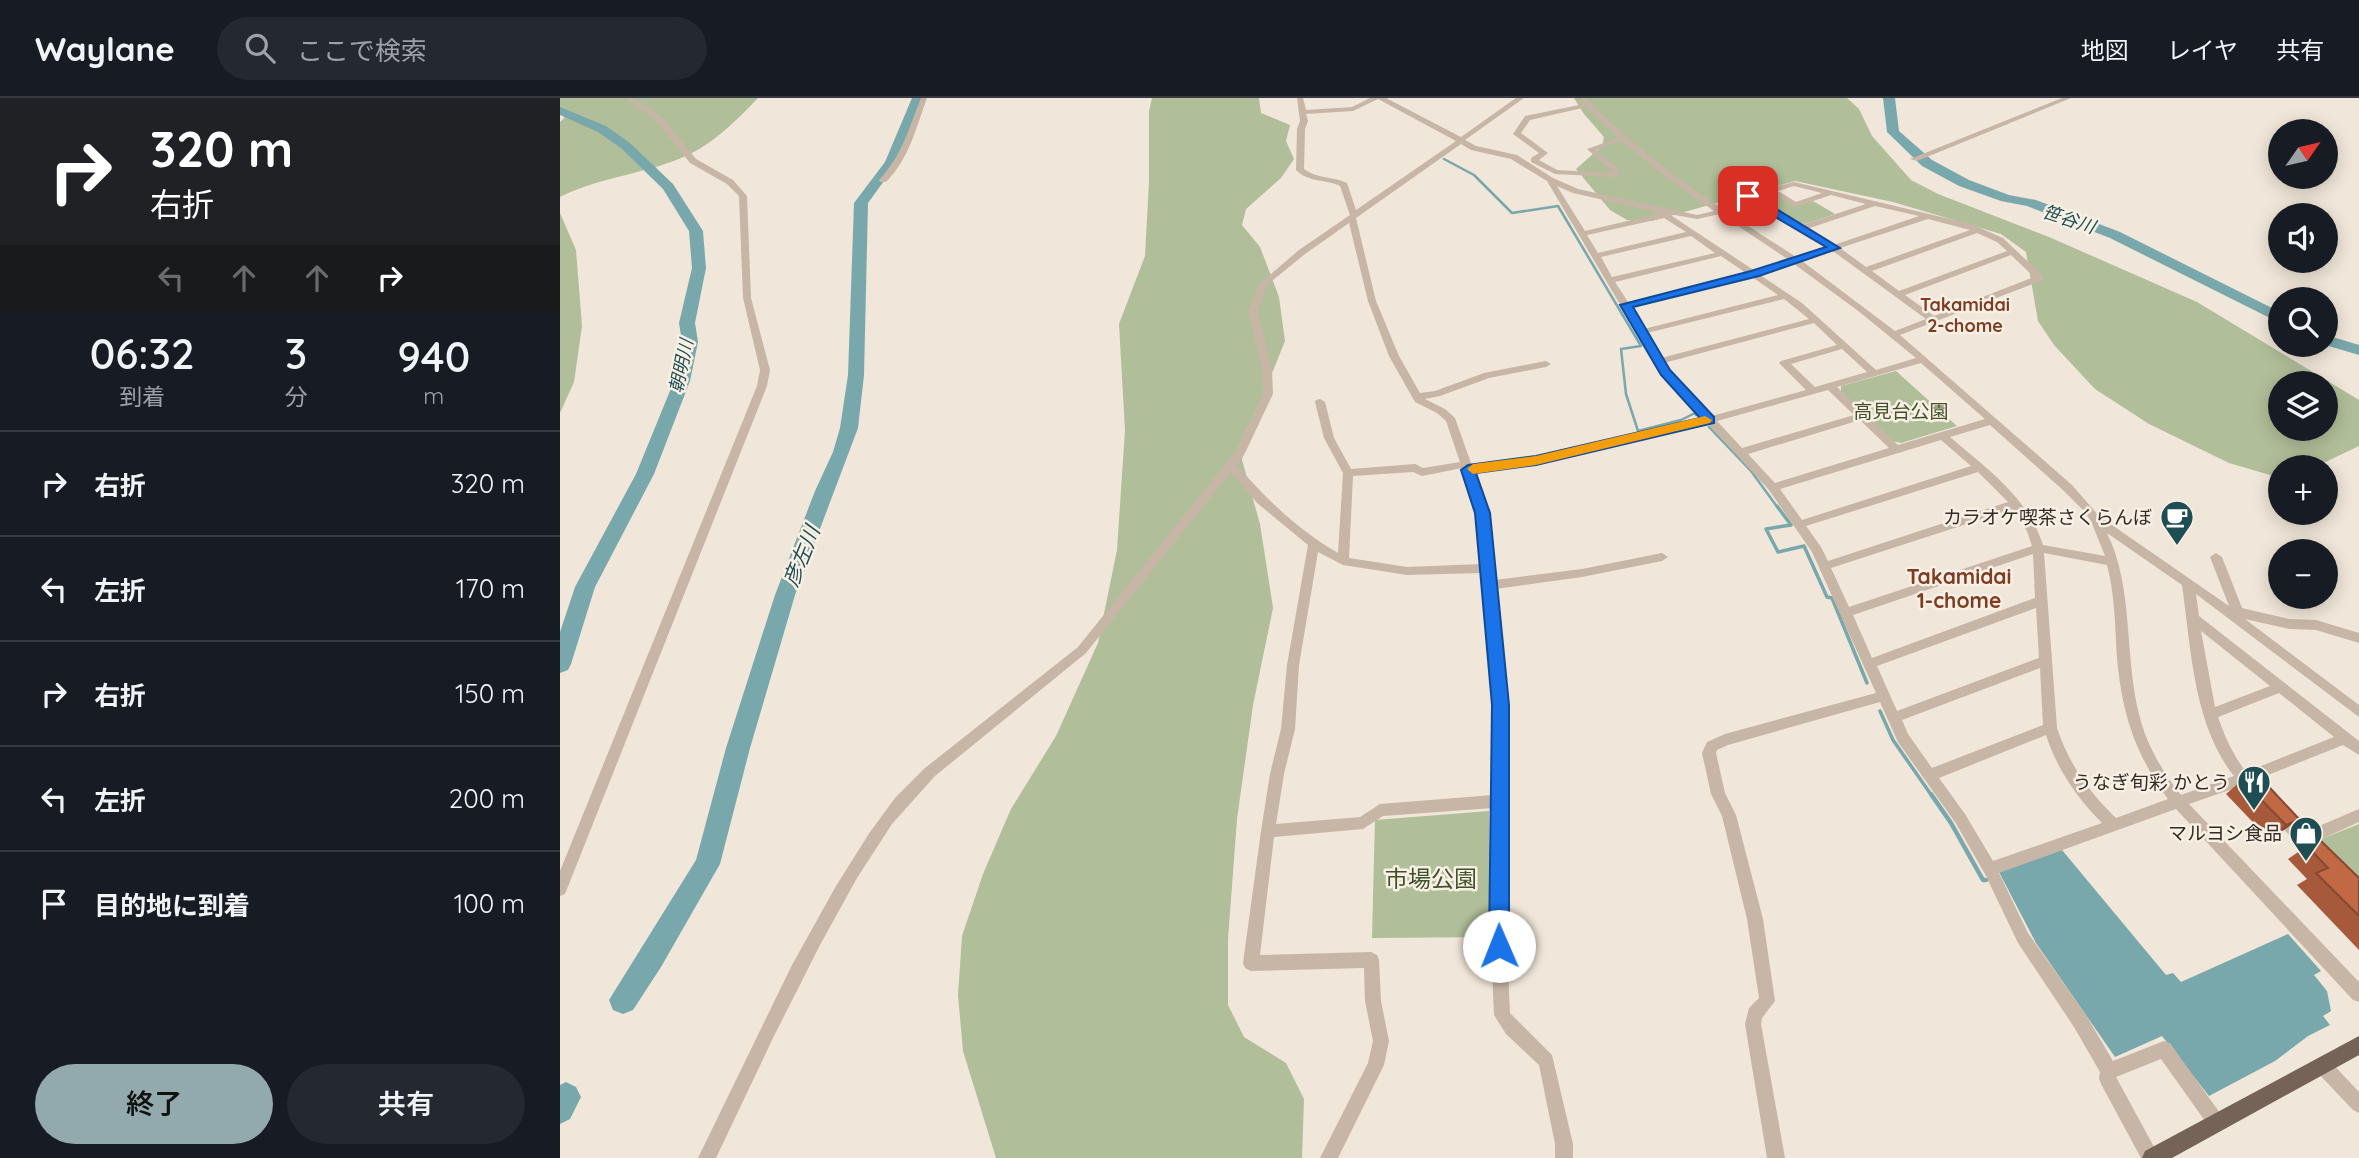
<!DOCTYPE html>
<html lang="ja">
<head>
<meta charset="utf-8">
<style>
	:root { --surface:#171b24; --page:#242831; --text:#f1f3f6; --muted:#9ea1a6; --line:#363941; --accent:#92a9ad }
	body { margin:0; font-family:Quicksand,"Noto Sans JP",sans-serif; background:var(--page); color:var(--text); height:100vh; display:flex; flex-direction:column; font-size:26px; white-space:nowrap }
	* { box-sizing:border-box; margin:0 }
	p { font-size:23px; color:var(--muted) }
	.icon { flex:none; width:38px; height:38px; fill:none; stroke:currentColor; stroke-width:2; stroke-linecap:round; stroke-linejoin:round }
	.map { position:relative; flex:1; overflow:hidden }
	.details { display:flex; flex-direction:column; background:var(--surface); width:560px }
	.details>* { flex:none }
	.banner { background:#202124; color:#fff; overflow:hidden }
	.needle { width:46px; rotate:56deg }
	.tools { position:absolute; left:1708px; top:21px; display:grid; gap:14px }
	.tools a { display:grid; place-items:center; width:70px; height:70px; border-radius:50%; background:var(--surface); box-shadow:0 4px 18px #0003; font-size:35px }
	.pin { position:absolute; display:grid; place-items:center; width:60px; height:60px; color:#fff; margin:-30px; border-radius:14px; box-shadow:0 4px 10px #0006 }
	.me { position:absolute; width:77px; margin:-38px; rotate:359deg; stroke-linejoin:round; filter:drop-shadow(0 0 5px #0008) }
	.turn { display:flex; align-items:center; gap:24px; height:147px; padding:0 35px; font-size:32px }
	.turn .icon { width:91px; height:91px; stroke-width:2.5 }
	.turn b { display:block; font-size:49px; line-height:60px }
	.lanes { display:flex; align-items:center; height:66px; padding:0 35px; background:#0003; justify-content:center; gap:35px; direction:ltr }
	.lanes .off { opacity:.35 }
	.eta { display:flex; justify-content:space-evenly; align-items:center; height:119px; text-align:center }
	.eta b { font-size:42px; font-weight:600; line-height:49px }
	.cta { display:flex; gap:14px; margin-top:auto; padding:14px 35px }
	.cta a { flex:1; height:80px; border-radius:42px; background:var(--accent); color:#111; font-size:28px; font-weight:600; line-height:80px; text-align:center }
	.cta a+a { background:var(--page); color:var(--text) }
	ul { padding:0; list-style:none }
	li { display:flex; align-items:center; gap:21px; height:105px; padding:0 35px; border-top:2px solid var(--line) }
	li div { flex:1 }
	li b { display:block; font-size:26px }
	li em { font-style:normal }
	header { display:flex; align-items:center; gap:42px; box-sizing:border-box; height:98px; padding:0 35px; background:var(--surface); border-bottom:2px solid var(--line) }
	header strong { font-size:33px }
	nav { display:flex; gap:38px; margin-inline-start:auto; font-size:24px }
	.search { width:490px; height:63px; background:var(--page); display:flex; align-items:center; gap:18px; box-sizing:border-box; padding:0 24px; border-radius:38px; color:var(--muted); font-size:26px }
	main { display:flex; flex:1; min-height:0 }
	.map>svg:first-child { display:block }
	.green { fill:#b0be99; fill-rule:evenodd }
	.water { fill:#79a8ac }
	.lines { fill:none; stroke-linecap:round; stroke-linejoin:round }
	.stream-far2 { stroke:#79a8ac; stroke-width:2.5 }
	.stream-far1 { stroke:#79a8ac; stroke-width:3.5 }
	.stream { stroke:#79a8ac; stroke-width:4.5 }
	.river { fill:#79a8ac; fill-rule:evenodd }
	.minor { fill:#c7b6a5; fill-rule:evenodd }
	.major { fill:#756358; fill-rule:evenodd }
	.wall { fill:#a6593b }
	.shaded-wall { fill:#874930 }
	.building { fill:#c16845; stroke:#874930; stroke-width:2 }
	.route { fill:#1a73e8; stroke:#114b97; stroke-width:2 }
	.slow { fill:#f59e0b }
	.labels { text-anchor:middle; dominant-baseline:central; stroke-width:5; stroke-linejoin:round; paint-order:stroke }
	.far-water-label { font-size:18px; font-style:italic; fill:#1e4e53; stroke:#f8f0e5 }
	.far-neighbourhood-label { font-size:18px; font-weight:bold; fill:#7f3c22; stroke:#f8f0e5 }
	.park-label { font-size:19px; fill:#41512b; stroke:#f8f0e5 }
	.poi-label { font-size:19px; fill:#332b26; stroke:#f8f0e5; text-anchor:end }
	.water-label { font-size:21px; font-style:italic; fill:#1e4e53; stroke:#f8f0e5 }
	.neighbourhood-label { font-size:21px; font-weight:bold; fill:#7f3c22; stroke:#f8f0e5 }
	.near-park-label { font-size:23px; fill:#41512b; stroke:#f8f0e5 }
</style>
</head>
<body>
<header>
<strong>Waylane</strong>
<div class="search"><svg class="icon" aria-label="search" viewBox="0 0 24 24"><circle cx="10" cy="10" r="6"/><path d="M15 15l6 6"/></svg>ここで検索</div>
<nav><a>地図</a><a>レイヤ</a><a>共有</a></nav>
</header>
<main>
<section class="details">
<div class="banner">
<div class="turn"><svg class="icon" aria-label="right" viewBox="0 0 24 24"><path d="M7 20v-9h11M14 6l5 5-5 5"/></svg><div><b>320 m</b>右折</div></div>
<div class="lanes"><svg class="icon off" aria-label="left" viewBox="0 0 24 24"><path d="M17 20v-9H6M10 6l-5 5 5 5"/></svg><svg class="icon off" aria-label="ahead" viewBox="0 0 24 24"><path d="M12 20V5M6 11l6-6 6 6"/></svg><svg class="icon off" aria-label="ahead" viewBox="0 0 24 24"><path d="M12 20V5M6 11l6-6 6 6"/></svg><svg class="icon" aria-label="right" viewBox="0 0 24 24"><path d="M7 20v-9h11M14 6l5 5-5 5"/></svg></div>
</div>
<div class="eta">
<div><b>06:32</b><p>到着</p></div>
<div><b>3</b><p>分</p></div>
<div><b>940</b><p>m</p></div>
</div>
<ul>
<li><svg class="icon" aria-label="right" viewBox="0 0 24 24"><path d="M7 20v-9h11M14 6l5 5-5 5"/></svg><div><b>右折</b></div><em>320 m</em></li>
<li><svg class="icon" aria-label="left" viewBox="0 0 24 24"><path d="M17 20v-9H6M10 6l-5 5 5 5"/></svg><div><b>左折</b></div><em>170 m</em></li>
<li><svg class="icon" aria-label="right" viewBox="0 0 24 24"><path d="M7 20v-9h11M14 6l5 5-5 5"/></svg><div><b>右折</b></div><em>150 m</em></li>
<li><svg class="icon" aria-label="left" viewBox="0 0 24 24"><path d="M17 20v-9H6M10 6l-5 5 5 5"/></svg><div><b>左折</b></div><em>200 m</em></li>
<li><svg class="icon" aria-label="arrive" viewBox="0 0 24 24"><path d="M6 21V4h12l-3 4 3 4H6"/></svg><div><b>目的地に到着</b></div><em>100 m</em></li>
</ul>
<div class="cta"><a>終了</a><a>共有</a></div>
</section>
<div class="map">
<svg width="1799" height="1060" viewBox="0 0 1799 1060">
	<rect width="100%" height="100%" fill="#f0e6d9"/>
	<path class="green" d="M0,0H198C179,20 155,44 130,56C89,76 41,78 0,99V103V24L7,17L0,10Z
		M592,0H699L701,15L730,27L726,43L734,61L721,80L686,111L682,127L700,149L719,199L725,243L690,330L682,362L700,426L713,510L693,607L677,721L668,841V907L684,939L726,965L744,1001L742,1060H436L403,953L398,897L402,838L423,776L451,711L496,638L538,545L557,452L565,332L559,226L585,158L589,84V13Z
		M1014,0H1287L1299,11L1312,38L1351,82L1378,96L1489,139L1637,204L1799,302V348L1755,369H1720V379H1717L1669,365L1589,326L1535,291L1494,247L1478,223L1466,154L1441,136L1333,104L1235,83L1092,123L1067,122L1050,112L1016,71L1042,48L1044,39L1024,16ZM1720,285H1766V331H1720Z
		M1212,94L1234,108L1253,103L1275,116L1245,126L1239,125L1196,101L1197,98Z
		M0,115L16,152L22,228L14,284L0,315Z
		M1336,273L1397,328L1341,345L1333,343L1281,293V288Z
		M929,713L930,839L812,840L815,722Z
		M1799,726V790L1759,750V742Z"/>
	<path class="water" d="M1502,752L1606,877L1613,875L1621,884L1728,836L1761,873L1754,877L1767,893L1771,913L1763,918L1770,927L1748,938L1715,963L1649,998L1602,938L1555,959L1476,845L1439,774Z"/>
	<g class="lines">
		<path class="stream-far2" d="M884,61L914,77L952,115L998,108L1081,248L1061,251L1066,296L1078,333L1121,322L1135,315L1136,317
			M1149,329L1191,373L1218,410"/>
		<path class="stream-far1" d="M1217,408L1231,427L1206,431L1218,454L1244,448L1267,499L1272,500L1307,585
			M1320,613L1333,642L1372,698"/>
		<path class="stream" d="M1371,696L1391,725L1423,782H1426"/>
		<path class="river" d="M352,0H364L337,65L308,105L304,277L298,330L235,497L190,650L160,766L101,869L73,912L63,916L53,912L49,902L136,762L166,650L215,497L255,393L273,354L280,330L288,277L294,105L325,64Z
			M1323,0H1335L1339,33L1372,62L1409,82L1449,97L1476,102L1560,134L1720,214V225L1550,140L1467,108L1441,103L1399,88L1362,68L1327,34Z
			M0,9L46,28L70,45L113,86L143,133L146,170L135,225L138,244L130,283L94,376L35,489L11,566L8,572L0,575V534L15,489L76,376L114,283L122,244L119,225L132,170L129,133L103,91L62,51L38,34L0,17Z
			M1766,237L1799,247V257L1765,247Z
			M6,984L16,989L21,999L10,1021L0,1026V987Z"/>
		<path class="minor" d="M67,0H74L104,21L136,61L173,82L187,98L191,200L210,272L207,288L7,791L5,796L0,798V773L197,288L200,272L183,200L179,98L167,86L130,65L98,25Z
			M361,0H367C356,30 349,61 326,84H320L319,82C343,56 348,32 361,0Z
			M737,0H743L746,12L792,9L810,0H826L901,39L956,0H964L905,42L916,48L957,57L993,80L1018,91L1137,117L1154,113L1106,79L1062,43L1036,52L1060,72L1057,79H1054L995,76L971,64V60L979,55L953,36L965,18L1024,6L1019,0H1026C1088,65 1161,110 1236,159L1266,149L1185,100V96L1234,84L1411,126L1443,140L1483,178V182L1340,237L1512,387L1539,418L1669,508L1650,459L1656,455L1662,459L1682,510L1729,521L1756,522L1799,535V545L1756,532L1729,531L1685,521L1799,607V619L1636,496L1639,518L1799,643V657L1783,647L1693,683L1695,686L1693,690L1688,692L1681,688L1629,706L1799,884V904L1793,902L1616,711L1439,775L1468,835L1526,917L1553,963L1604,943L1610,945L1662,1018L1665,1024L1662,1030L1656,1033L1650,1030L1601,961L1556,979L1600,1060H1581L1541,986L1539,980L1540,974L1514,929L1458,845L1425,776L1395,724L1338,644L1320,604L1168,647L1157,652L1156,655L1165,695L1176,717L1203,821L1215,903L1202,920L1201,926L1225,1060H1207L1185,926L1189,910L1199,900L1187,821L1162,718L1151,696L1142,655L1147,644L1165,636L1316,595L1252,454L1209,392L1148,326L977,367L914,375L928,415L935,470V482L1022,471L1102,455L1108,459L1102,463L1022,479L935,491L948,607L946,825L950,915L992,957L1013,1046V1060H995V1046L979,967L946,936L934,917L930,825L933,710L823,718L803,731L714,739L700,857L811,854L817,857L819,862L821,903L829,943L824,967L778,1060H760L808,965L813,943L805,903L804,870L691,873L685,870L683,865L701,733L710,676L721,631L727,567L748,447L697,405L671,374L526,555L375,678L332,726L297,780L260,847L213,940L156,1060H138L232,867L276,788L310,734L335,700L365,670L518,549L675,354L703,296L702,272L688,213L699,186L739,152L790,117L780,88C766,81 749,85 736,72L737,31L740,23ZM818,1L896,43L796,112L787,85C773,78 757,81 744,71L745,31L748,23L746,16L793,13ZM1027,9L1058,40L1027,51L1052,73L1051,75L997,72L979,62L988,55L961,35L970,22ZM901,46L911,52L951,61L987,83L1100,274L1143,320L977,359L912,368L895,320L885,311L865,301L880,298L929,280L986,269L991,266L986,263L924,275L875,293L860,295L839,258L816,203L796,120ZM997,88L1013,95L1101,115L1025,133ZM1234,88L1262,95L1236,104L1218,93ZM1211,95L1235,109L1271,97L1306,106L1242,127L1195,99ZM1315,108L1359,118L1274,147L1247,131ZM1109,116L1137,121L1160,116L1229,162L1195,173ZM1104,120L1126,134L1038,155L1027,137ZM1368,121L1410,132L1306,169L1280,150ZM789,125L808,203L829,258L855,304L877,315L886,323L900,364L863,370L855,366L791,371L774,340L765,304L760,301L756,302L755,304L764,340L783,375L778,455C738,432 706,401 677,367L685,355L713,296L712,272L698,213L707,187L745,156ZM1417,135L1437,144L1447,153L1339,193L1312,173ZM1131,138L1155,155L1052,179L1041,159ZM1272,153L1277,156L1366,221L1335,233L1242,163ZM1451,157L1474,179L1374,218L1345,197ZM1161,158L1186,175L1068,204L1055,184ZM1234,166L1297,212L1356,260L1316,272L1242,205L1200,177ZM1192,179L1218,197L1084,231L1070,209ZM1224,201L1249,221L1101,260L1087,235ZM1254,225L1277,247L1221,263L1219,265L1246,292L1152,318L1109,272L1104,265ZM1282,251L1307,274L1255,289L1231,266ZM1361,265L1425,321L1338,347L1277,289ZM1268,292L1294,317L1182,350L1157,323ZM1300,322L1329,350L1215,385L1188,356ZM1430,327L1504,393L1523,412L1531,423L1545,458L1483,447C1468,399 1426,370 1390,339ZM1381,342L1411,368L1242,422L1220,391ZM902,370L916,415L921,466L847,469L789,460L793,378L853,374L862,378ZM1418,374L1448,404L1268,463L1261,449L1246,428ZM1453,411L1467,433L1472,448L1289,509L1271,470ZM1547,435L1622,487C1631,549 1633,627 1674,678L1621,697C1602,673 1586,646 1579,616C1564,556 1574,490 1547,435ZM758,454L783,467L847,477L922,475L934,607L933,697L820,706L800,719L716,726L724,676L735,631L739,567ZM1484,455L1547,467C1555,497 1555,529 1557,560C1562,615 1575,656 1608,701L1556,720C1529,694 1509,666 1497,630ZM1473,456L1475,500L1312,560L1293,517ZM1476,510L1479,560L1337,613L1317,568ZM1641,533L1710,588L1655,609ZM1480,570L1483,627L1372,670L1348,636L1342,622ZM1719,595L1774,639L1686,674C1673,657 1665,639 1658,619ZM1486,637C1497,671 1517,700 1542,725L1433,763L1405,716L1379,680Z
			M1502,0H1511L1357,63L1350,61Z
			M1718,710L1723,712L1745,734L1799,711V724L1755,744L1766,758L1764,763L1759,765L1754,763L1713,720L1711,716L1713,712Z
			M1762,959L1768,961L1799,994V1015L1793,1012L1756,973L1754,967L1756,961Z"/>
		<path class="major" d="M1799,938V957L1612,1060H1582L1585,1053Z"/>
	</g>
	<path class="wall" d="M1682,682L1739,721L1721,734L1708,740L1666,696Z
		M1747,748L1799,780V852L1737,787L1747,781L1728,761Z"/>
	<path class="shaded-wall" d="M1739,721L1721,734L1708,740L1726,727Z"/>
	<path class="building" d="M1698,677L1739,721L1726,727L1682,682Z
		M1760,742L1799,780V818L1756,775L1768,770L1747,748Z"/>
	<path class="route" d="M1185,96H1192L1280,150L1199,178L1073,209L1110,272L1154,319V325L976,367L916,375L930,415L949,607V848L946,855L939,858L932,855L929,848L932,607L915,415L901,372L908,367L976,358L1140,320L1101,277L1060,207L1191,173L1266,149L1185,101Z"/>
	<path class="slow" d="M1145,318L1152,322L1150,325L976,367L913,376L907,371L913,366L976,358Z"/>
	<defs>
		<symbol id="cafe-pin" viewBox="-11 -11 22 30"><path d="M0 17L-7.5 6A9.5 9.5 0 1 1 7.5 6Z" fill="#1e4e53" stroke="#f8f0e5"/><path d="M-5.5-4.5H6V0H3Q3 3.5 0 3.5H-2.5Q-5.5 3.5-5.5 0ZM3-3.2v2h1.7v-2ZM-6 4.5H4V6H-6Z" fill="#fff"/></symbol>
		<symbol id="restaurant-pin" viewBox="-11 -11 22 30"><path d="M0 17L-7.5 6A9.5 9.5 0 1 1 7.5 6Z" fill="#1e4e53" stroke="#f8f0e5"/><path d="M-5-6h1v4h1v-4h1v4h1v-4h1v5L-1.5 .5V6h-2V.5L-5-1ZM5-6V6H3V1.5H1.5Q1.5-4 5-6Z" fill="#fff"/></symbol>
		<symbol id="shop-pin" viewBox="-11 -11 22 30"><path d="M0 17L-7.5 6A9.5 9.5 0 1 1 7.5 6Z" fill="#1e4e53" stroke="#f8f0e5"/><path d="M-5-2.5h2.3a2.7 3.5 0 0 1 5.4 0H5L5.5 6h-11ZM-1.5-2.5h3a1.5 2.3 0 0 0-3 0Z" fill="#fff"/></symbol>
	</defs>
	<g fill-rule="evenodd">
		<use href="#cafe-pin" x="1598" y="400" width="38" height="52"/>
		<use href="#restaurant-pin" x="1675" y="665" width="38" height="52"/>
		<use href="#shop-pin" x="1727" y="716" width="38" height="52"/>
	</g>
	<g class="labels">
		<g class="far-water-label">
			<text transform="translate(1509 121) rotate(18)">笹谷川</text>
			<text transform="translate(121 268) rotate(-78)">朝明川</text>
		</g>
		<g class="far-neighbourhood-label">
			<text x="1405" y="206">Takamidai<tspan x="1405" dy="21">2-chome</tspan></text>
		</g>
		<g class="park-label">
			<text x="1341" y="313">高見台公園</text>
		</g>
		<g class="poi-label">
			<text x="1592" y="419">カラオケ喫茶さくらんぼ</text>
			<text x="1670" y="684">うなぎ旬彩 かとう</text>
			<text x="1722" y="735">マルヨシ食品</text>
		</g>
		<g class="water-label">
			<text transform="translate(241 458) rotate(-68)">彦左川</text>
		</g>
		<g class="neighbourhood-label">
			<text x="1399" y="478">Takamidai<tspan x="1399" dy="24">1-chome</tspan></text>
		</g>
		<g class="near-park-label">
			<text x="871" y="780">市場公園</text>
		</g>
	</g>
</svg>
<div class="tools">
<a><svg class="needle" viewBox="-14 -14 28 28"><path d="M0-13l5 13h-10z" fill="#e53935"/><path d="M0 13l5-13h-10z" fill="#9ea1a6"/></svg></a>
<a><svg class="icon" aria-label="sound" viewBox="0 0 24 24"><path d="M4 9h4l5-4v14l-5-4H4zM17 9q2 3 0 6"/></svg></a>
<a><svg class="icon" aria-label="search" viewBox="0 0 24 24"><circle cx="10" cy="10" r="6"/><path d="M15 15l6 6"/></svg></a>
<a><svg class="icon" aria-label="layers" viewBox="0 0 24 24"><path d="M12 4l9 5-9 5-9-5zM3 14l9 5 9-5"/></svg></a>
<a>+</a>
<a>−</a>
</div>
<div class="pin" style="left:1188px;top:98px;background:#d93025"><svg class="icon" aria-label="arrive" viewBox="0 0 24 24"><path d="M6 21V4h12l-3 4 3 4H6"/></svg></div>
<svg class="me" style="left:939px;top:848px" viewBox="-20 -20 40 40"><circle r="19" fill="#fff"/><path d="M0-13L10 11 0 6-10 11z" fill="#1a73e8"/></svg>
</div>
</main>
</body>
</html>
